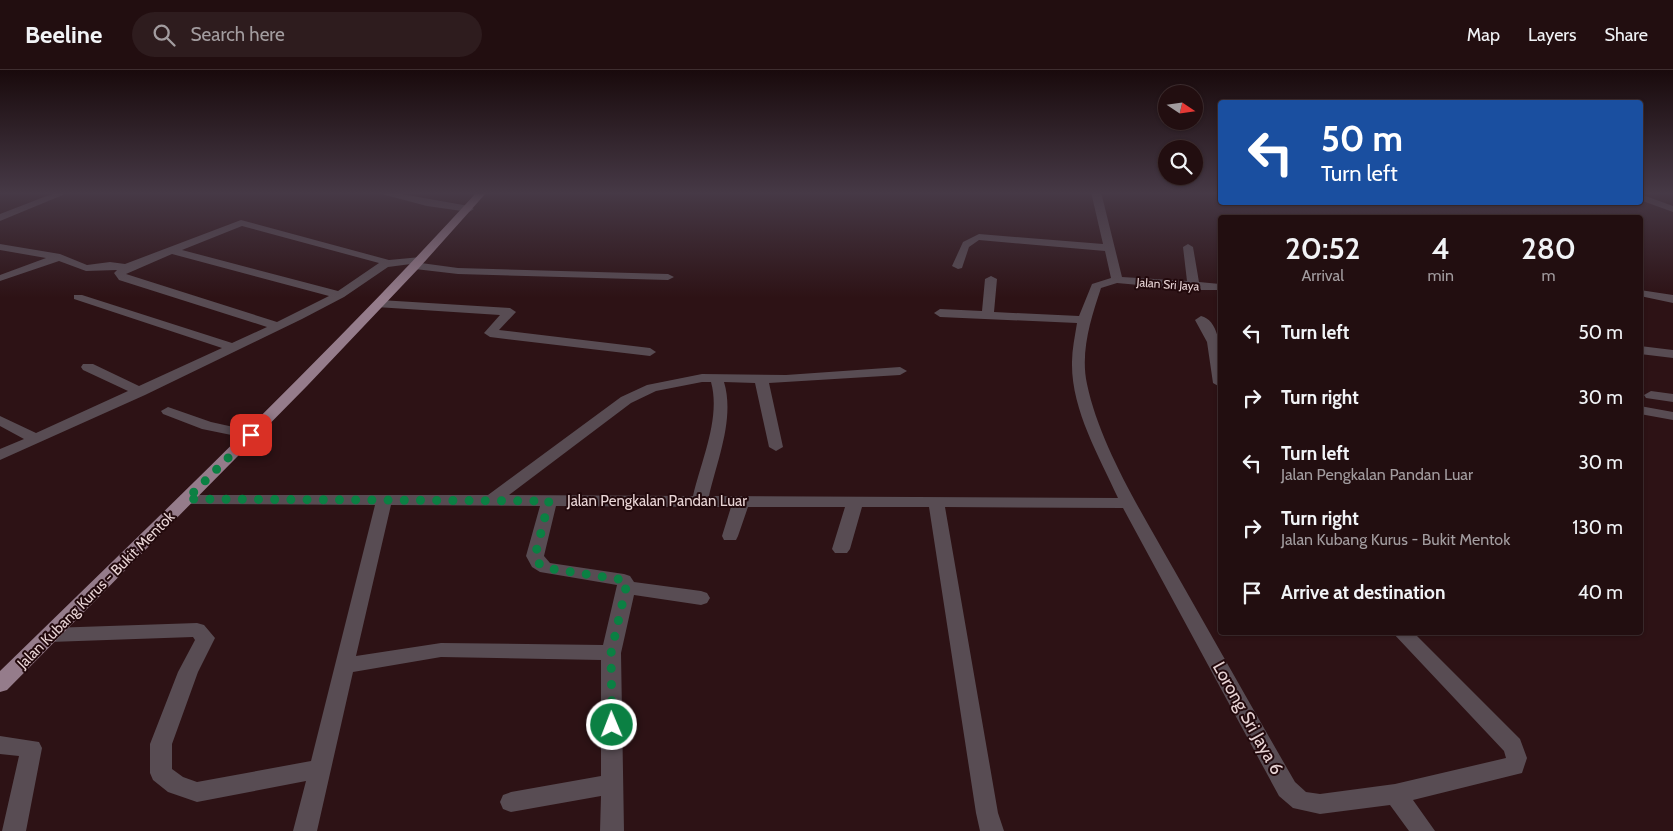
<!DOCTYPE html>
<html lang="en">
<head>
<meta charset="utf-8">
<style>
	:root { --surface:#220e10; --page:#2e1c1e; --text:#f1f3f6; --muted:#a29c9f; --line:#3f2e30 }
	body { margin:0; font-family:Cabin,sans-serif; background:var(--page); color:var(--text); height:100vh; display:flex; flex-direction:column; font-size:19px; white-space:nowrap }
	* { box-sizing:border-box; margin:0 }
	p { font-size:16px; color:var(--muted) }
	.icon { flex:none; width:28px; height:28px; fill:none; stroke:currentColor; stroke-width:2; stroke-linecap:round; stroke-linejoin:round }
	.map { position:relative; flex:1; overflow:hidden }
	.panel { position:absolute; left:1218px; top:145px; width:425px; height:420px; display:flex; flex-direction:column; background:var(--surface); border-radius:5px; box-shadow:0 1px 4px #0004,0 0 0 1px var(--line) }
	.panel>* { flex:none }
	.banner { position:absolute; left:1218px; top:30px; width:425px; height:105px; border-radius:5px; box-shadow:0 1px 4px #0004,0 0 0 1px var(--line); background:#1a4fa0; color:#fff; overflow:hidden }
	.needle { width:32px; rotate:103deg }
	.buttons { position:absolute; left:1158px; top:15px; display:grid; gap:10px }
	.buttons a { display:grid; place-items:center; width:45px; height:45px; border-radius:50%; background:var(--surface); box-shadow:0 1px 4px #0004,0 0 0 1px var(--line); font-size:25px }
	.pin { position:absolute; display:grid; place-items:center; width:42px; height:42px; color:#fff; margin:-21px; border-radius:10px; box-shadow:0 2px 8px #0006 }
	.me { position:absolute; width:55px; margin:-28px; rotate:359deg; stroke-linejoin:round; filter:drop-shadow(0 0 4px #0008) }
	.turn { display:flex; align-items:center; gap:18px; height:105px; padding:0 20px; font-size:22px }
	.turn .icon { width:65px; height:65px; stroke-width:2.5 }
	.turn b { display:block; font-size:35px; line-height:42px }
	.eta { display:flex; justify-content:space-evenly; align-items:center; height:85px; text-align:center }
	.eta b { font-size:30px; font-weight:600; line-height:35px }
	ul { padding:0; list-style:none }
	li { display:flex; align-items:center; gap:15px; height:65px; padding:0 20px }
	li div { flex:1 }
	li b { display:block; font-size:19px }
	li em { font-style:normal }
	header { display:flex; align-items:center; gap:30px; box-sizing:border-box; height:70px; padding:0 25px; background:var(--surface); border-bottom:1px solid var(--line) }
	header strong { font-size:24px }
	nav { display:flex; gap:28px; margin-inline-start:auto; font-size:18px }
	.search { width:350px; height:45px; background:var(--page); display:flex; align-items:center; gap:12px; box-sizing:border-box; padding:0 18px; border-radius:28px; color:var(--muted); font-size:19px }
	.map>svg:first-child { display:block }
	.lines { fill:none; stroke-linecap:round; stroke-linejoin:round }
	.minor { fill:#584c53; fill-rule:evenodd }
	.major { fill:#957c8b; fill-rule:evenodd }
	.route { stroke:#0b8043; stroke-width:9; stroke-dasharray:0 16.2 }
	.labels { text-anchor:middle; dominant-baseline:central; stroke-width:4; stroke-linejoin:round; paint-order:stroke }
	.far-street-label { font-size:12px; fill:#e8d4d5; stroke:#22090c }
	.street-label { font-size:15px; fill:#e8d4d5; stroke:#22090c }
	.near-street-label { font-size:18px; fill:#e8d4d5; stroke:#22090c }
</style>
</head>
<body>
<header>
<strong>Beeline</strong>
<div class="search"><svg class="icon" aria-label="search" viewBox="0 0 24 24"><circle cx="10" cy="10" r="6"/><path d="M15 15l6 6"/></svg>Search here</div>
<nav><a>Map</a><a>Layers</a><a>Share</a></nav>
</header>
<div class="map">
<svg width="1673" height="761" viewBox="0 0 1673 761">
	<rect width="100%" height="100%" fill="#2d1215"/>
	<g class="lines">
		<path class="minor" d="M57,122H70L0,151V144Z
			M374,122H390L469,136L474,139L469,142L427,136Z
			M1091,122H1101L1122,207L1187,211L1183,177L1188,174L1193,177L1199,212L1220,214V220H1194L1117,213L1101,218C1091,248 1080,282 1087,314C1100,376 1142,443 1173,498C1214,570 1254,641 1295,712L1306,722L1320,724L1395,714L1506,688L1504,681L1392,562H1413L1520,669L1527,688L1522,703L1413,730L1435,761H1409L1390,735L1320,744L1293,738L1279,726L1123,438L945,437L998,743L1004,761H980L976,743L929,437H862L850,479L847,483H835L832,479L845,437H748L738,466L736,470H724L722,466L731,437L556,436L544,486L550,493L624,504L630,506L634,512L701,521L707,523L710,528L707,533L701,535L634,525L621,583L624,761H600L601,726L511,742L503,739L500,732L503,725L511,722L601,706V590L441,587L353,602L317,761H293L306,711L197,732L168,722L153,710L150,703V674L178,602L195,570L193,567L50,572L43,570L41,565L43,560L50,558L197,553L204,555L215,568L198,602L172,674V699L183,707L197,712L311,691L375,435L187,434L181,433L179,429L181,425H488L621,327L647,315L702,304L786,305L900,297L907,301L900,305L769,313L783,377L776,381L769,377L755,313L724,312C735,348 717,391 709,426L1118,428C1099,386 1071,339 1072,292C1072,279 1075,266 1077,253L940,247L934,243L940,239L982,241L985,209L991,206L997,209L994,242L1079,246L1092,214L1111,208L1105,181L979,170L969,177L962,198L958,199L952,196L963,172L979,164L1103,174ZM702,312H711C721,348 701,391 693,426L509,425L631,333L656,321ZM391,435L540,436L526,486L532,497L540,502L617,515L603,575L441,573L356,586Z
			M1640,124L1673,136V142L1640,130Z
			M241,150L389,190L421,187L426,190L421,193L458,198L668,204L674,207L668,210L458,204L415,199L411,198V194L388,197L344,227L302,249L145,325L0,390V379L24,369L0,356V346L36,363L128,321L83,300L81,297L83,294H93L139,316L222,278L74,229V225H82L232,273L267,257L119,210L114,203L117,200L86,201L59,191L0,211V205L46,188L0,180V174L60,184L87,195L110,192L125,194ZM242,156L379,193L338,221L182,180ZM172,184L329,226L277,252L126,204Z
			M1640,220L1673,225V233L1640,226Z
			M380,230L510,238L516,242L499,260L650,278L656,282L650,286L490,267L484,263L500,245L376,237L374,234Z
			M1201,246C1225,252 1220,299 1220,317L1213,313L1207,272L1195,250Z
			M1640,276L1673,280V288L1640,284Z
			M1651,321L1673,324V332L1646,328L1644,325Z
			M1640,336L1673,342V350L1640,344Z
			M168,337L211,352L256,362L258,365L251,369L202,359L163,344L161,341Z
			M0,666L39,672L42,678L26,761H2L19,686L0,684Z"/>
		<path class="major" d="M477,122H487L419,198L307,316L7,620L0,622V601C161,444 325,288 477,122Z"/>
	</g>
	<linearGradient id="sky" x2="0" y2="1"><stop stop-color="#190a0c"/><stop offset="0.54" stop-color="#463946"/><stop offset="1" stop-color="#463946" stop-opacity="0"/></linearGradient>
	<rect width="1673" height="228" fill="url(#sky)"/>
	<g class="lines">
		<path class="route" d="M251,365L187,429L549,431L535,486L538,493L546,498L624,510L627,513L611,583L612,655"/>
	</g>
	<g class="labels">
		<g class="far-street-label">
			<text transform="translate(1168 214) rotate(4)">Jalan Sri Jaya</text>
		</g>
		<g class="street-label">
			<text x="657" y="431">Jalan Pengkalan Pandan Luar</text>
			<text transform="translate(96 520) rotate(-45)">Jalan Kubang Kurus - Bukit Mentok</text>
		</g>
		<g class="near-street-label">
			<text transform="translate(1248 648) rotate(61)">Lorong Sri Jaya 6</text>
		</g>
	</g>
</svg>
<div class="buttons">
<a><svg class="needle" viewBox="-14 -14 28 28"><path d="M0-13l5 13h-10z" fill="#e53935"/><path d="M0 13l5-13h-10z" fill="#a29c9f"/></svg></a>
<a><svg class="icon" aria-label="search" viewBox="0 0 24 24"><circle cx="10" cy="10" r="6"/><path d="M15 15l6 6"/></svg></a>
</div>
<div class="pin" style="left:251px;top:365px;background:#d93025"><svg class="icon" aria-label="arrive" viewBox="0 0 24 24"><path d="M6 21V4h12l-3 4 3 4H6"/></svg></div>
<svg class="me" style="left:612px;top:655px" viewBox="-20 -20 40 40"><circle r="17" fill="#0b8043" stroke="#fff" stroke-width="3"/><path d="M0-11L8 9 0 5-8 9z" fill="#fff"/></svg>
<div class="banner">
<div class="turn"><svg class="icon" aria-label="left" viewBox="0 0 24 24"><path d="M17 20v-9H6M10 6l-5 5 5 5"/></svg><div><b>50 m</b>Turn left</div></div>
</div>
<section class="panel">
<div class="eta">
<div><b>20:52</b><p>Arrival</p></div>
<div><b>4</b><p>min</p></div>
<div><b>280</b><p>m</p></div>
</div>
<ul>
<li><svg class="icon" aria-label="left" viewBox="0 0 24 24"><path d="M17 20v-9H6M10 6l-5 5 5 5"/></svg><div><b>Turn left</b></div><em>50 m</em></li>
<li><svg class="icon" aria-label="right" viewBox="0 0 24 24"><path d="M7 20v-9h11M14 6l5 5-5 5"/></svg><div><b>Turn right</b></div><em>30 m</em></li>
<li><svg class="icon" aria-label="left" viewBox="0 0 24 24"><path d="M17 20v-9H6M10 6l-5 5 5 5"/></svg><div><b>Turn left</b><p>Jalan Pengkalan Pandan Luar</p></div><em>30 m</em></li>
<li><svg class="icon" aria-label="right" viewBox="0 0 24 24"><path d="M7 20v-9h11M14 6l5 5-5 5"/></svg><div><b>Turn right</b><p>Jalan Kubang Kurus - Bukit Mentok</p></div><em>130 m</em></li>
<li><svg class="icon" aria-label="arrive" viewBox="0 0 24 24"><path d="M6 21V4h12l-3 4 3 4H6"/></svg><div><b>Arrive at destination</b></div><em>40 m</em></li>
</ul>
</section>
</div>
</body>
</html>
